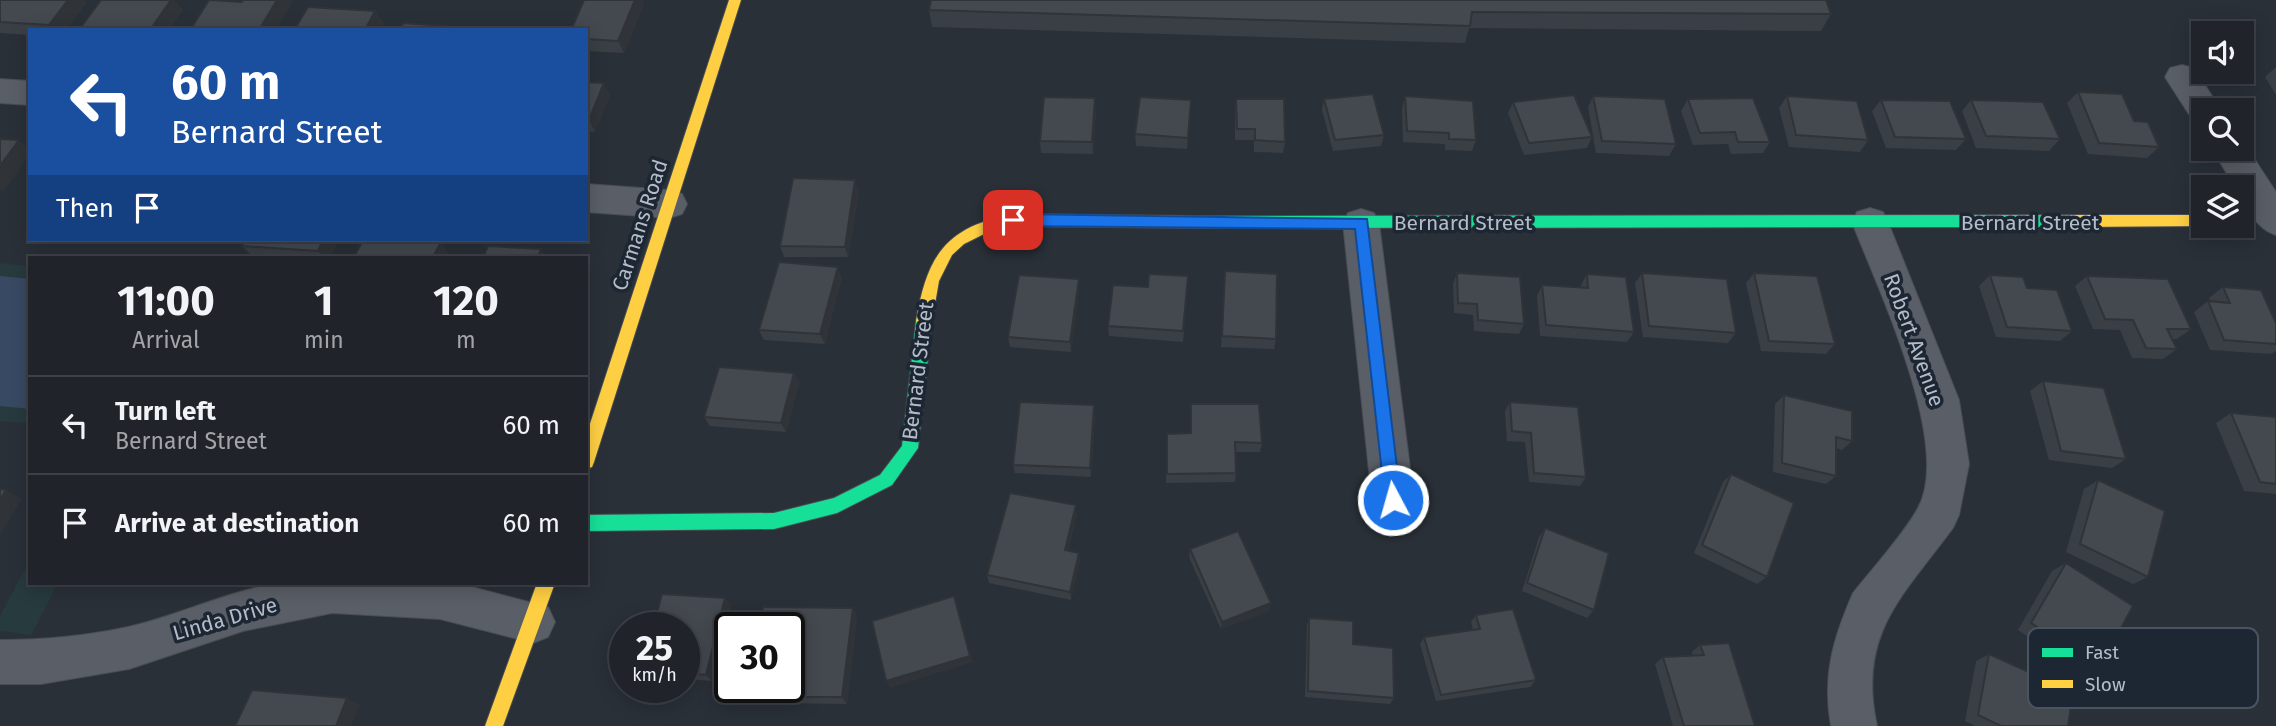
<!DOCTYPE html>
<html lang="en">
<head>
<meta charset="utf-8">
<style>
	:root { --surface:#20242a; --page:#282c32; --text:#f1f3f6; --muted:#a2a4a8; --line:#3d4147 }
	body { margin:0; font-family:"Fira Sans",sans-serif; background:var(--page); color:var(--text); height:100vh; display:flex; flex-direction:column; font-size:26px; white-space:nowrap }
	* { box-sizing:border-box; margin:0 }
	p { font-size:23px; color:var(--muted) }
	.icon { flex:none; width:38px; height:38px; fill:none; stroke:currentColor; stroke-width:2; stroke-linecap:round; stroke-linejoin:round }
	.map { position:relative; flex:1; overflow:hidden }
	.panel { position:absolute; left:28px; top:256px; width:560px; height:329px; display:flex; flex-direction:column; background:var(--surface); border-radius:0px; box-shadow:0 4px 18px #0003,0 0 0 2px var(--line) }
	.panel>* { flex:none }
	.top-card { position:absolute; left:28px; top:28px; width:560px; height:214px; border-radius:0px; box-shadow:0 4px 18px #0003,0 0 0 2px var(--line); background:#1a4fa0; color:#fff; overflow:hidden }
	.tools { position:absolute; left:2191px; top:21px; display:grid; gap:14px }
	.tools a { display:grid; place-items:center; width:63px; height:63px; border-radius:0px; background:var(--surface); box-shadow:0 4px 18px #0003,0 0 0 2px var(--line); font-size:35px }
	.speed { position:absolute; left:609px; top:612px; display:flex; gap:14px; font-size:35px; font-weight:700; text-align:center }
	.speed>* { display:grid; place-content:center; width:91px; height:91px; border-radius:50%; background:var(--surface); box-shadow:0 4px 18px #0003,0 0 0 2px var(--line); line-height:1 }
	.speed small { font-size:18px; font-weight:400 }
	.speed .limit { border:4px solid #111; border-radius:10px; background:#fff; color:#111 }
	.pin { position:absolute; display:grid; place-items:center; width:60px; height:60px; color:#fff; margin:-30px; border-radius:14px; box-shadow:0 4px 10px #0006 }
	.me { position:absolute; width:77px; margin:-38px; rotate:354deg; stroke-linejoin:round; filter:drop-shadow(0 0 5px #0008) }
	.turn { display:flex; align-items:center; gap:24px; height:147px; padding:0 28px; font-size:32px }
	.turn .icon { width:91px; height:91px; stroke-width:2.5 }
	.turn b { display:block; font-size:49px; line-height:60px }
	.then { display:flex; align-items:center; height:66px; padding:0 28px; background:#0003; gap:14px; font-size:26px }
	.eta { display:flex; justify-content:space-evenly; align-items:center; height:119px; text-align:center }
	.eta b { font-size:42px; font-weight:700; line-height:49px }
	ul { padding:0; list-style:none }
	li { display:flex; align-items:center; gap:21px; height:98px; padding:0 28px; border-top:2px solid var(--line) }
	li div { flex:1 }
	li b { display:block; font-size:26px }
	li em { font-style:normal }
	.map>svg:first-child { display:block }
	.green { fill:#273a3e }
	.water { fill:#384963 }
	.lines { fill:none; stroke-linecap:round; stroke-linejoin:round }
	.street-casing { stroke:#484c53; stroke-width:2 }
	.fast-casing { stroke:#484c53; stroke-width:2 }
	.slow-casing { stroke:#484c53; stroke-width:2 }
	.street { fill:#5a5e66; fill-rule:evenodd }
	.fast { fill:#16e098; fill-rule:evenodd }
	.slow { fill:#ffcf43; fill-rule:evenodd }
	.wall { fill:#3a3f45 }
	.shaded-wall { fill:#303338 }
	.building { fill:#444950; stroke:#303338; stroke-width:2 }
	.route { fill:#1a73e8; stroke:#114b97; stroke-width:2 }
	.labels { text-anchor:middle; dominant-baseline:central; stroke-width:7; stroke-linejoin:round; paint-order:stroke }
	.street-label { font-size:21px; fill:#b4bcc9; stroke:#1d2633 }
	.key { fill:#1d2633; stroke:#4a5360; stroke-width:2 }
	.key-label { font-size:19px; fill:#b4bcc9 }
</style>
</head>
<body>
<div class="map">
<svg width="2276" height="726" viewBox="0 0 2276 726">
	<rect width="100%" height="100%" fill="#2a3038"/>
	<path class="green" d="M0,263L30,266V423L0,421Z
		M30,560V583H58L31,635L0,631V616Z"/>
	<path class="water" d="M0,276L30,279V409L0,406Z"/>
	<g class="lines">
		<defs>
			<path id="street" d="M2182,65L2194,68L2221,110H2203V122L2192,119L2165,77L2170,68Z
				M0,79L30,81V105L0,103Z
				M2242,140L2276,192V235C2258,230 2242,206 2242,187H2235L2212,149H2242Z
				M586,184L669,190L682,194L687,204L682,214L669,218L586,212Z
				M1870,208L1883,212L1888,222L1959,400L1969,464L1959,515L1953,528C1902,597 1857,634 1877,726H1831C1822,676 1833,639 1853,593C1872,569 1904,534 1918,508C1953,445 1877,287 1852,222L1857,212Z
				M1361,209L1374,213L1379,223L1414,500L1408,513L1393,519L1378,513L1372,500L1343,223L1348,213Z
				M278,583H457L548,607L555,622L548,637L533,643L440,619L332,613L243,631L129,669L41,684H0V640C43,640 86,636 128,627C179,615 226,592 278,583Z"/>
			<path id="fast" d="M2074,215L2081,221L2074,227L1194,228L1187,222L1194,216Z
				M924,315L929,316L932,321L918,448L892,485L837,513L774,529L586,531V515L774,513L834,498L880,475L902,446L916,321L919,316Z"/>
			<path id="slow" d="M729,0H741L594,462L592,467L586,469V436Z
				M1013,214L1194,216L1201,222L1194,228L1013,226L992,230L964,244L952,255L939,281L932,321L929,326H919L916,321C927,255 946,227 1013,214Z
				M2074,215H2203V226H2206L2074,227L2067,221Z
				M537,583H555L503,726H485Z"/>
		</defs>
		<use href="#street" class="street-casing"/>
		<use href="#fast" class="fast-casing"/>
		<use href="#slow" class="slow-casing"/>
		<use href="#street" class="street"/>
		<use href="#fast" class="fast"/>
		<use href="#slow" class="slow"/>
	</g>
	<path class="wall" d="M0,0H83L86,3L66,30H30V35L0,33Z
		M101,0H174L183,10L169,30H84L81,27Z
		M584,0H642L644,4L624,53L586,51V30Z
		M931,0L1831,14L1821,31L1469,28L1465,43L932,27L929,10Z
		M2276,67V95L2265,77Z
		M586,82L610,95L595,132L586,131Z
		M2078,92L2134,121L2159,147L2147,158L2088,154L2067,103Z
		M1405,96L1476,140L1472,151L1445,150V144L1403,142L1402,108Z
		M1593,96L1676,144L1669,156L1596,153L1588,107Z
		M1787,96L1868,140L1860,152L1789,147L1779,108Z
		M1236,99L1285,142L1283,153L1254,152V140H1235V111Z
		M1324,99L1384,135L1381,146L1333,151L1322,110Z
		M1688,99L1770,142L1763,153L1731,154L1728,144L1693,145L1681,111Z
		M1191,100L1187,149L1136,146L1135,134Z
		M1881,100L1966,139L1956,150L1886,148L1872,111Z
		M1971,100L2060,139L2049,151L1976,148L1962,111Z
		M1513,102L1592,137L1587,148L1524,155L1508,113Z
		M1096,110L1093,154L1041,153L1040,141Z
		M859,191L848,257H784L780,246Z
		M246,240H339L330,257H253L242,246Z
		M1225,271L1276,339L1274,349L1221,347Z
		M1457,273L1524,324L1519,334L1474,331L1473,315L1454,313L1453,284Z
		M1642,273L1736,333L1728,343L1643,337L1635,283Z
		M1754,273L1835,344L1826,354L1761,351L1746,283Z
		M1587,274L1634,332L1627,342L1540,336L1537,296L1542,285L1581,288V285Z
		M1990,275L2027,288L2072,331L2060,341L1996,337L1979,286Z
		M1188,276L1183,342L1109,336L1108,326L1148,287Z
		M2087,276L2191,329L2177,339H2172L2177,349L2163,359L2132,358L2120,330L2093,329L2075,286Z
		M842,277L825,344L764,340L759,330Z
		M2223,287L2276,323V351L2271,354L2210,350L2194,312L2208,301L2211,302L2209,298Z
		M1079,289L1071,352L1010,347L1008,337Z
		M794,373L799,383L786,432L710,426L704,417Z
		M2043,381L2126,459L2112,468L2049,460L2030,391Z
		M1784,395L1852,441L1842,450L1836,448V476L1826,484L1773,472L1775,404Z
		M1510,402L1586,477L1580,486L1529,482L1525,442L1507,441L1505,411Z
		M1191,404L1262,443L1260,452H1235L1236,473L1235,482L1166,483V443L1190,433Z
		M1094,405L1095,415L1091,477L1015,473L1013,465Z
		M2231,413L2276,417V494L2244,491L2216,423Z
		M1731,474L1767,577L1757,584L1694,553L1723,482Z
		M2098,480L2148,577L2133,584L2066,552L2084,489Z
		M1077,514L1068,551L1079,553L1080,561L1071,600L989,583L987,575Z
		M1545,528L1594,610L1587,618L1522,591L1539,537Z
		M1190,549L1269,611L1221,629L1189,557Z
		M2066,563L2099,668L2085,675L2018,630L2052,571Z
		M725,598L731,606L712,681L684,679V628Z
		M853,608L857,615L847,704L772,703L766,697Z
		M1476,615L1536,680L1530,687L1436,701L1420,644L1424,637L1473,630L1471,622Z
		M1309,618L1353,644L1394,698L1390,704L1305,697L1307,625Z
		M1700,645L1755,726H1673L1655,664L1663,657L1693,656L1692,652Z
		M1989,654L2068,726H1975L1965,721L1976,661Z"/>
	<path class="shaded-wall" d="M68,0H83L86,3L66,30H54L49,25Z
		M171,0H174L183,10L169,30H150Z
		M277,0H291L293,2L276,30H259Z
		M635,0H642L644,4L624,53L618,41Z
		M375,11L384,23L380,30H365Z
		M604,83L610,95L595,132L589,120Z
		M1095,98L1096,110L1093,154L1092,142Z
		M19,140L30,150V155L3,192L0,189V166Z
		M855,180L859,191L848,257L845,247Z
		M323,240H339L330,257H324L318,251Z
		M441,242L449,253L447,257H433Z
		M541,249L547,257H538Z
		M838,267L842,277L825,344L820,334Z
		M1079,279V289L1071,352L1070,342Z
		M794,373L799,383L786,432L781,423Z
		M1094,405L1095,415L1091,477L1090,468Z
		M6,490L22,499L0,535V500Z
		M1076,505L1077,514L1066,559L1065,550Z
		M1079,553L1080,561L1071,600L1070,592Z
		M954,596L973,662L890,688L886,681Z
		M725,598L731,606L712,681L706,675Z
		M1271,603L1269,611L1221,629L1222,622Z
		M853,608L857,615L847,704L842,697Z
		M347,698L360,705L351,726H336Z"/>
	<path class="building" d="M0,0H68L49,25L0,22Z
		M101,0H171L150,30H124L81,27Z
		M209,0L242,2L243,0H277L259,30H190Z
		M584,0H635L618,41L586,39V30H571Z
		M931,0H1826L1831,14L1472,12L1470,26L929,10Z
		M308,7L375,11L365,30H294Z
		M403,23L472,28L471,30H400Z
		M586,82L604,83L589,120H586Z
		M2078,92L2122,94L2134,121L2148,122L2159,147L2099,143Z
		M1373,94L1384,135L1335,140L1324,99Z
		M1574,95L1592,137L1529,143L1513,102Z
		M1405,96L1473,101L1476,140L1449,139V133L1407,131Z
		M1593,96L1665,99L1676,144L1602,141Z
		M1787,96L1857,101L1868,140L1796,135Z
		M1044,97L1095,98L1092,142L1040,141Z
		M1140,97L1191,100L1188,138L1135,134Z
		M1753,98L1770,142H1738L1735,132L1700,133L1688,99Z
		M1236,99H1284L1285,142L1255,140V129H1237Z
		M1881,100L1950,101L1966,139L1895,137Z
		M1971,100L2043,102L2060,139L1986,136Z
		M0,139L19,140L0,166Z
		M793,178L855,180L845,247L780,246Z
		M246,240H323L318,251L242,246Z
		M363,240H407L441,242L433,257H354Z
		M488,246L541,249L538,257H483Z
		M779,262L838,267L820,334L759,330Z
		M1225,271L1277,274L1276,339L1222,336Z
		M1457,273L1520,277L1524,324L1478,320L1477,304L1458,303Z
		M1642,273L1727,279L1736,333L1649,326Z
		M1754,273L1817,276L1835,344L1769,341Z
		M1149,274L1188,276L1183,331L1108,326L1113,285L1148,287Z
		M1587,274L1626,277L1634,332L1546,325L1542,285L1588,288Z
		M1019,275L1079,279L1070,342L1008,337Z
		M1990,275L2023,277L2027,288L2057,290L2072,331L2007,327Z
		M2087,276L2168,279L2191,329H2167L2177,349L2146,348L2133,320L2105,319Z
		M2223,287L2261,290L2276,323V344L2224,340L2208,301L2230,303Z
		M719,367L794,373L781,423L704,417Z
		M2043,381L2104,388L2126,459L2061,451Z
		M1784,395L1852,411V441L1836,437V476L1782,463Z
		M1020,402L1094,405L1090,468L1013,465Z
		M1510,402L1578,407L1586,477L1534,473L1531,433L1512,431Z
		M1191,404H1259L1262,443L1235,442L1236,473L1167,474V434L1191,433Z
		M2231,413L2276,417V484L2260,482Z
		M1731,474L1794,503L1767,577L1702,545Z
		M2098,480L2165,511L2148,577L2080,544Z
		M0,489L6,490L0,500Z
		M1010,493L1076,505L1065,550L1079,553L1070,592L987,575Z
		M1545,528L1609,553L1594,610L1527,583Z
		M1238,531L1271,603L1222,622L1190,549Z
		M2066,563L2133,606L2099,668L2031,623Z
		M662,594L725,598L706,675L684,673V628H653Z
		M954,596L970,656L886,681L872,621Z
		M763,607L853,608L842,697H766L767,688H789V628H760Z
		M1513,609L1536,680L1441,695L1424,637L1480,629L1476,615Z
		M1309,618L1353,621V644L1393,648L1394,698L1308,691Z
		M1729,643L1755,726H1684L1663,657L1704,655L1700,645Z
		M1989,654L2073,692L2068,726H2001L1978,715Z
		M252,690L347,698L336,726H235Z"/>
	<path class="route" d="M1013,214L1367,219L1401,500L1399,505L1393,508L1387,505L1385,500L1355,229L1013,226L1005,220Z"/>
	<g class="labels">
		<g class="street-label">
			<text x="1463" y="223">Bernard Street</text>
			<text x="2030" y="223">Bernard Street</text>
			<text transform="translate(640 225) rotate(-72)">Carmans Road</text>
			<text transform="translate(1914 340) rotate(70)">Robert Avenue</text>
			<text transform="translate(918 371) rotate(-83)">Bernard Street</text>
			<text transform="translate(225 619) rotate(-16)">Linda Drive</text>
		</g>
	</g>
	<rect x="2028" y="628" width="230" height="80" rx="10" class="key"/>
	<rect x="2042" y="648" width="31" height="9" fill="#16e098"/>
	<rect x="2042" y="680" width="31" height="8" fill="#ffcf43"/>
	<g class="key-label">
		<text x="2085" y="659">Fast</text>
		<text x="2085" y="691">Slow</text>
	</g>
</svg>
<div class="tools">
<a><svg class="icon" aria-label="sound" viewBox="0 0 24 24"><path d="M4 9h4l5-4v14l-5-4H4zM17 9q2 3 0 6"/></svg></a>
<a><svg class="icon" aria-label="search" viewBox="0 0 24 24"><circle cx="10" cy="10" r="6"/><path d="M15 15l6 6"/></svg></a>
<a><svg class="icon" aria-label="layers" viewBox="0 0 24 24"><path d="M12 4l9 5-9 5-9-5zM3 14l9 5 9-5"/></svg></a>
</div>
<div class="speed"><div>25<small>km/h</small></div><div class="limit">30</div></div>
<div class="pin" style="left:1013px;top:220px;background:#d93025"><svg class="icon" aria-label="arrive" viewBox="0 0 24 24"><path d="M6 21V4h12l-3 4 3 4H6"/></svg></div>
<svg class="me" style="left:1393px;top:500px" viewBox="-20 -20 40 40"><circle r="17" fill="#1a73e8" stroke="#fff" stroke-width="3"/><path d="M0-11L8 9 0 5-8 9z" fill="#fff"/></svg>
<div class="top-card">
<div class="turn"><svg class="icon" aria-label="left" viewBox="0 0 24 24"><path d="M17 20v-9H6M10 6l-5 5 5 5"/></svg><div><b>60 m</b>Bernard Street</div></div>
<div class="then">Then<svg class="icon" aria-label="arrive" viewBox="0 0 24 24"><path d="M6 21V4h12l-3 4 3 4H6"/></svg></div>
</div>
<section class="panel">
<div class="eta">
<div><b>11:00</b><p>Arrival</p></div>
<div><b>1</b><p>min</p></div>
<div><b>120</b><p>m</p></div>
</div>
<ul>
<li><svg class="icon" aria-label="left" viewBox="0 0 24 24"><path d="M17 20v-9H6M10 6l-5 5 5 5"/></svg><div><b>Turn left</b><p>Bernard Street</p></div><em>60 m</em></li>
<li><svg class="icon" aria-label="arrive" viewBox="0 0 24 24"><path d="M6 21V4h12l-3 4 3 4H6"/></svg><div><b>Arrive at destination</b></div><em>60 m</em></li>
</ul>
</section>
</div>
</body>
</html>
